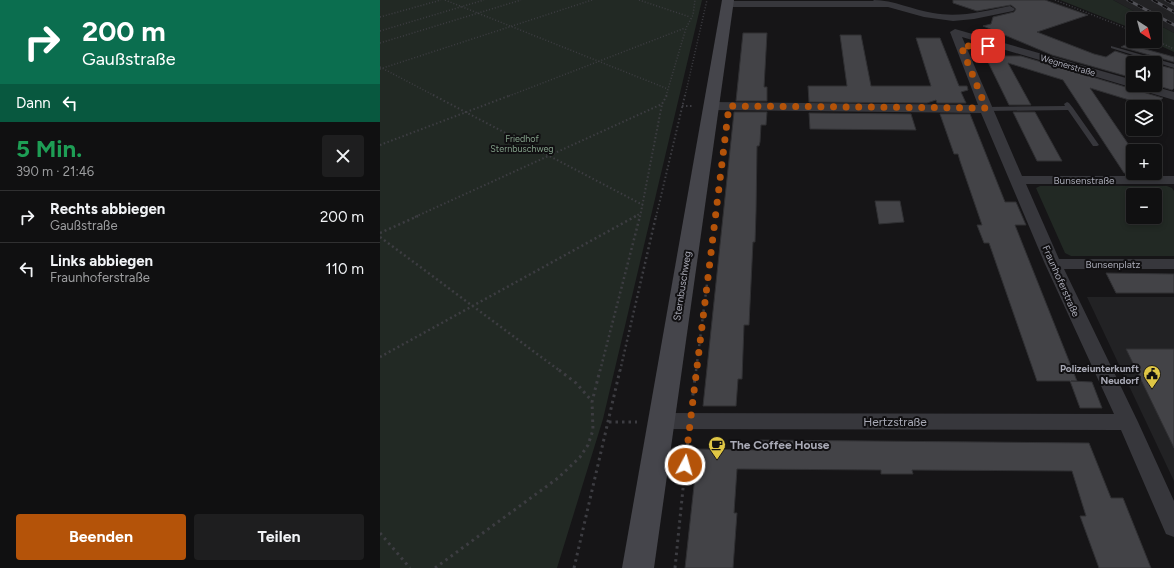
<!DOCTYPE html>
<html lang="de">
<head>
<meta charset="utf-8">
<style>
	:root { --surface:#101011; --page:#1e1e1f; --text:#f1f3f6; --muted:#9c9d9f; --line:#303031; --accent:#b45309 }
	body { margin:0; font-family:Figtree,sans-serif; background:var(--page); color:var(--text); height:100vh; display:flex; flex-direction:column; font-size:15px; white-space:nowrap }
	* { box-sizing:border-box; margin:0 }
	p { font-size:13px; color:var(--muted) }
	.icon { flex:none; width:22px; height:22px; fill:none; stroke:currentColor; stroke-width:2; stroke-linecap:round; stroke-linejoin:round }
	.map { position:relative; flex:1; overflow:hidden }
	.details { display:flex; flex-direction:column; background:var(--surface); width:380px }
	.details>* { flex:none }
	.guide { background:#0b6e4f; color:#fff; overflow:hidden }
	.needle { width:26px; rotate:144deg }
	.tools { position:absolute; left:746px; top:12px; display:grid; gap:8px }
	.tools a { display:grid; place-items:center; width:36px; height:36px; border-radius:4px; background:var(--surface); box-shadow:0 2px 6px #0003,0 0 0 1px var(--line); font-size:20px }
	.pin { position:absolute; display:grid; place-items:center; width:34px; height:34px; color:#fff; margin:-17px; border-radius:8px; box-shadow:0 2px 6px #0006 }
	.me { position:absolute; width:44px; margin:-22px; rotate:6deg; stroke-linejoin:round; filter:drop-shadow(0 0 3px #0008) }
	.turn { display:flex; align-items:center; gap:14px; height:84px; padding:0 16px; font-size:18px }
	.turn .icon { width:52px; height:52px; stroke-width:2.5 }
	.turn b { display:block; font-size:28px; line-height:34px }
	.then { display:flex; align-items:center; height:38px; padding:0 16px; background:#0003; gap:8px; font-size:15px }
	.round { display:grid; place-items:center; flex:none; width:42px; height:42px; border-radius:4px; background:var(--page) }
	.headline { display:flex; align-items:center; justify-content:space-between; height:68px; padding:0 16px }
	h1 { font-size:24px; font-weight:700; line-height:30px; color:#1e9e55 }
	.primary-button { display:flex; gap:8px; margin-top:auto; padding:8px 16px }
	.primary-button a { flex:1; height:46px; border-radius:4px; background:var(--accent); color:#fff; font-size:16px; font-weight:700; line-height:46px; text-align:center }
	.primary-button a+a { background:var(--page); color:var(--text) }
	ul { padding:0; list-style:none }
	li { display:flex; align-items:center; gap:12px; height:52px; padding:0 16px; border-top:1px solid var(--line) }
	li div { flex:1 }
	li b { display:block; font-size:15px }
	li em { font-style:normal }
	main { display:flex; flex:1; min-height:0 }
	.map>svg:first-child { display:block }
	.built { fill:#222224 }
	.green { fill:#222924; fill-rule:evenodd }
	.building { fill:#434347; stroke:#303033 }
	.lines { fill:none; stroke-linecap:round; stroke-linejoin:round }
	.path-far3 { stroke:#3d3d42; stroke-width:1.5; stroke-dasharray:1 2; stroke-linecap:butt }
	.path-far2 { stroke:#3d3d42; stroke-width:2; stroke-dasharray:1.5 2.5; stroke-linecap:butt }
	.path-far1 { stroke:#3d3d42; stroke-width:2.5; stroke-dasharray:2 3; stroke-linecap:butt }
	.path { stroke:#3d3d42; stroke-width:3; stroke-dasharray:2.5 4; stroke-linecap:butt }
	.lane { fill:#37373c; fill-rule:evenodd }
	.street { fill:#37373c; fill-rule:evenodd }
	.secondary { fill:#45454b; fill-rule:evenodd }
	.rail-casing { stroke:#505056; stroke-width:3 }
	.rail { stroke:#111012; stroke-width:2; stroke-dasharray:5.5; stroke-linecap:butt }
	.route { stroke:#b45309; stroke-width:7; stroke-dasharray:0 12.6 }
	.labels { text-anchor:middle; dominant-baseline:central; stroke-width:4; stroke-linejoin:round; paint-order:stroke }
	.far-street-label { font-size:9px; fill:#a9aab6; stroke:#111012 }
	.far-park-label { font-size:9px; fill:#829f88; stroke:#111012 }
	.street-label { font-size:10px; fill:#a9aab6; stroke:#111012 }
	.poi-label { font-size:10px; font-weight:bold; fill:#a9aab6; stroke:#111012; text-anchor:end }
	.near-street-label { font-size:12px; fill:#a9aab6; stroke:#111012 }
	.near-poi-label { font-size:12px; font-weight:bold; fill:#a9aab6; stroke:#111012; text-anchor:start }
</style>
</head>
<body>
<main>
<section class="details">
<div class="guide">
<div class="turn"><svg class="icon" aria-label="right" viewBox="0 0 24 24"><path d="M7 20v-9h11M14 6l5 5-5 5"/></svg><div><b>200 m</b>Gaußstraße</div></div>
<div class="then">Dann<svg class="icon" aria-label="left" viewBox="0 0 24 24"><path d="M17 20v-9H6M10 6l-5 5 5 5"/></svg></div>
</div>
<div class="headline"><div><h1>5 Min.</h1><p>390 m · 21:46</p></div><a class="round"><svg class="icon" aria-label="close" viewBox="0 0 24 24"><path d="M6 6l12 12M18 6L6 18"/></svg></a></div>
<ul>
<li><svg class="icon" aria-label="right" viewBox="0 0 24 24"><path d="M7 20v-9h11M14 6l5 5-5 5"/></svg><div><b>Rechts abbiegen</b><p>Gaußstraße</p></div><em>200 m</em></li>
<li><svg class="icon" aria-label="left" viewBox="0 0 24 24"><path d="M17 20v-9H6M10 6l-5 5 5 5"/></svg><div><b>Links abbiegen</b><p>Fraunhoferstraße</p></div><em>110 m</em></li>
</ul>
<div class="primary-button"><a>Beenden</a><a>Teilen</a></div>
</section>
<div class="map">
<svg width="794" height="568" viewBox="0 0 794 568">
	<rect width="100%" height="100%" fill="#161517"/>
	<path class="built" d="M733,0H794V33L775,23V19H768Z
		M707,297H794V481Z"/>
	<path class="green" d="M0,0H322L223,419L177,568H0Z
		M680,0H733L768,19H753V33L744,28L748,27Z
		M775,23L794,33V52L770,41H775Z
		M660,186H787L792,188L794,191V256H691L685,253L656,188ZM753,195H775V217H753Z"/>
	<path class="building" d="M573,0H665L708,15L657,32L714,54L726,57L735,51L773,63H753V78L672,55L603,26L611,24L613,17L634,12L636,9L631,5L597,11L573,3Z
		M363,33H387L384,87H387V101H356Z
		M460,35H481L491,86H551L536,38H560L579,86H587L588,90L581,92L586,103H557L556,100L547,103L429,102L428,86H467Z
		M747,44L794,57V62L741,47Z
		M605,56H641L783,98L772,107L710,88L753,151V173L769,174L744,173L683,80L628,63L651,105H629Z
		M775,64L794,69V88L792,90L775,85Z
		M354,112H387L386,125H381L380,142L379,146H377L376,212L375,242H373L369,325H364L362,379H358L356,406H323Z
		M633,112H655L682,161H657Z
		M429,113L531,114L536,130L430,129Z
		M560,114H590L625,202H636L646,225H635L697,381H691L712,382L722,408H700L690,381H657L609,243H604L597,225H602L580,161L578,154H574Z
		M495,201H520L524,222L499,224Z
		M726,273L794,274V293H736Z
		M746,349H794V448Z
		M378,440L709,443L731,498H743L771,568H719L700,516H706L692,471L532,470L533,474H501V470L357,469L354,513H357L353,568H305L318,449L378,450Z"/>
	<g class="lines">
		<path class="path-far3" d="M65,0L288,89
			M259,0L310,17
			M675,0L753,31
			M0,17L61,0
			M0,31L104,0
			M775,40L794,49
			M0,43L141,0
			M0,67L55,96
			M0,69L212,0
			M129,96L305,28
			M286,96L306,28L313,15L315,0
			M305,96L327,0"/>
		<path class="path-far2" d="M53,95L263,205
			M302,106H314
			M0,145L131,95
			M35,217L282,104L287,95
			M254,217L261,213
			M260,217L282,104
			M276,217L305,95"/>
		<path class="path-far1" d="M0,233L38,216
			M0,237L180,371
			M0,357L256,216
			M220,371L260,216
			M240,371L276,216
			M316,371L327,284"/>
		<path class="path" d="M179,370L196,383L212,401
			M312,402L316,370
			M229,422H257
			M0,533L30,568
			M55,568L178,478L200,457L208,445L213,430L212,402L220,370
			M194,568L240,370
			M295,568L308,439"/>
		<path class="lane" d="M731,46L794,64V68L731,48Z
			M687,102L689,103L693,108L719,145L717,146H713L688,110L606,111L603,109L606,107L685,106L684,104Z"/>
		<path class="street" d="M493,0C514,0 533,10 553,13C580,18 604,11 630,6L635,9L633,11L594,19L573,21L544,17L508,7H348L343,4L348,1H494Z
			M575,29L753,80V85H769L794,92V100L582,37L642,176H794V184H646L679,259H794V269H684L758,422L794,501V537L786,534L741,430L281,429L274,426L271,421L274,416L281,413L734,414L665,264L601,113L330,110L326,109L324,106L326,103L330,102L598,105L570,32Z"/>
		<path class="secondary" d="M342,0H354L274,568H242Z"/>
		<defs>
			<path id="rail" d="M748,0L794,25
				M773,0L794,12
				M786,0L794,4"/>
		</defs>
		<use href="#rail" class="rail-casing"/>
		<use href="#rail" class="rail"/>
	</g>
	<g class="lines">
		<path class="route" d="M305,465L349,106L606,108L581,46H608"/>
	</g>
	<defs>
		<symbol id="civic-pin" viewBox="-11 -11 22 30"><path d="M0 17L-7.5 6A9.5 9.5 0 1 1 7.5 6Z" fill="#dfc645" stroke="#111012"/><path d="M-.6-6.5H3V-4.5H.6V-3L4-1V1h2V6H-6V1h2V-1L-.6-3ZM-1.2 2.5V6h2.4V2.5Z" fill="#111"/></symbol>
		<symbol id="cafe-pin" viewBox="-11 -11 22 30"><path d="M0 17L-7.5 6A9.5 9.5 0 1 1 7.5 6Z" fill="#dfc645" stroke="#111012"/><path d="M-5.5-4.5H6V0H3Q3 3.5 0 3.5H-2.5Q-5.5 3.5-5.5 0ZM3-3.2v2h1.7v-2ZM-6 4.5H4V6H-6Z" fill="#111"/></symbol>
	</defs>
	<g fill-rule="evenodd">
		<use href="#civic-pin" x="762" y="364" width="20" height="27"/>
		<use href="#cafe-pin" x="327" y="435" width="20" height="27"/>
	</g>
	<g class="labels">
		<g class="far-street-label">
			<text transform="translate(688 65) rotate(16)">Wegnerstraße</text>
		</g>
		<g class="far-park-label">
			<text x="142" y="138">Friedhof<tspan x="142" dy="10">Sternbuschweg</tspan></text>
		</g>
		<g class="street-label">
			<text x="704" y="180">Bunsenstraße</text>
			<text x="733" y="264">Bunsenplatz</text>
			<text transform="translate(681 281) rotate(66)">Fraunhoferstraße</text>
			<text transform="translate(302 286) rotate(-81)">Sternbuschweg</text>
		</g>
		<g class="poi-label">
			<text x="759" y="368">Polizeiunterkunft<tspan x="759" dy="12">Neudorf</tspan></text>
		</g>
		<g class="near-street-label">
			<text x="515" y="422">Hertzstraße</text>
		</g>
		<g class="near-poi-label">
			<text x="350" y="445">The Coffee House</text>
		</g>
	</g>
</svg>
<div class="tools">
<a><svg class="needle" viewBox="-14 -14 28 28"><path d="M0-13l5 13h-10z" fill="#e53935"/><path d="M0 13l5-13h-10z" fill="#9c9d9f"/></svg></a>
<a><svg class="icon" aria-label="sound" viewBox="0 0 24 24"><path d="M4 9h4l5-4v14l-5-4H4zM17 9q2 3 0 6"/></svg></a>
<a><svg class="icon" aria-label="layers" viewBox="0 0 24 24"><path d="M12 4l9 5-9 5-9-5zM3 14l9 5 9-5"/></svg></a>
<a>+</a>
<a>−</a>
</div>
<div class="pin" style="left:608px;top:46px;background:#d93025"><svg class="icon" aria-label="arrive" viewBox="0 0 24 24"><path d="M6 21V4h12l-3 4 3 4H6"/></svg></div>
<svg class="me" style="left:305px;top:465px" viewBox="-20 -20 40 40"><circle r="17" fill="#b45309" stroke="#fff" stroke-width="3"/><path d="M0-11L8 9 0 5-8 9z" fill="#fff"/></svg>
</div>
</main>
</body>
</html>
